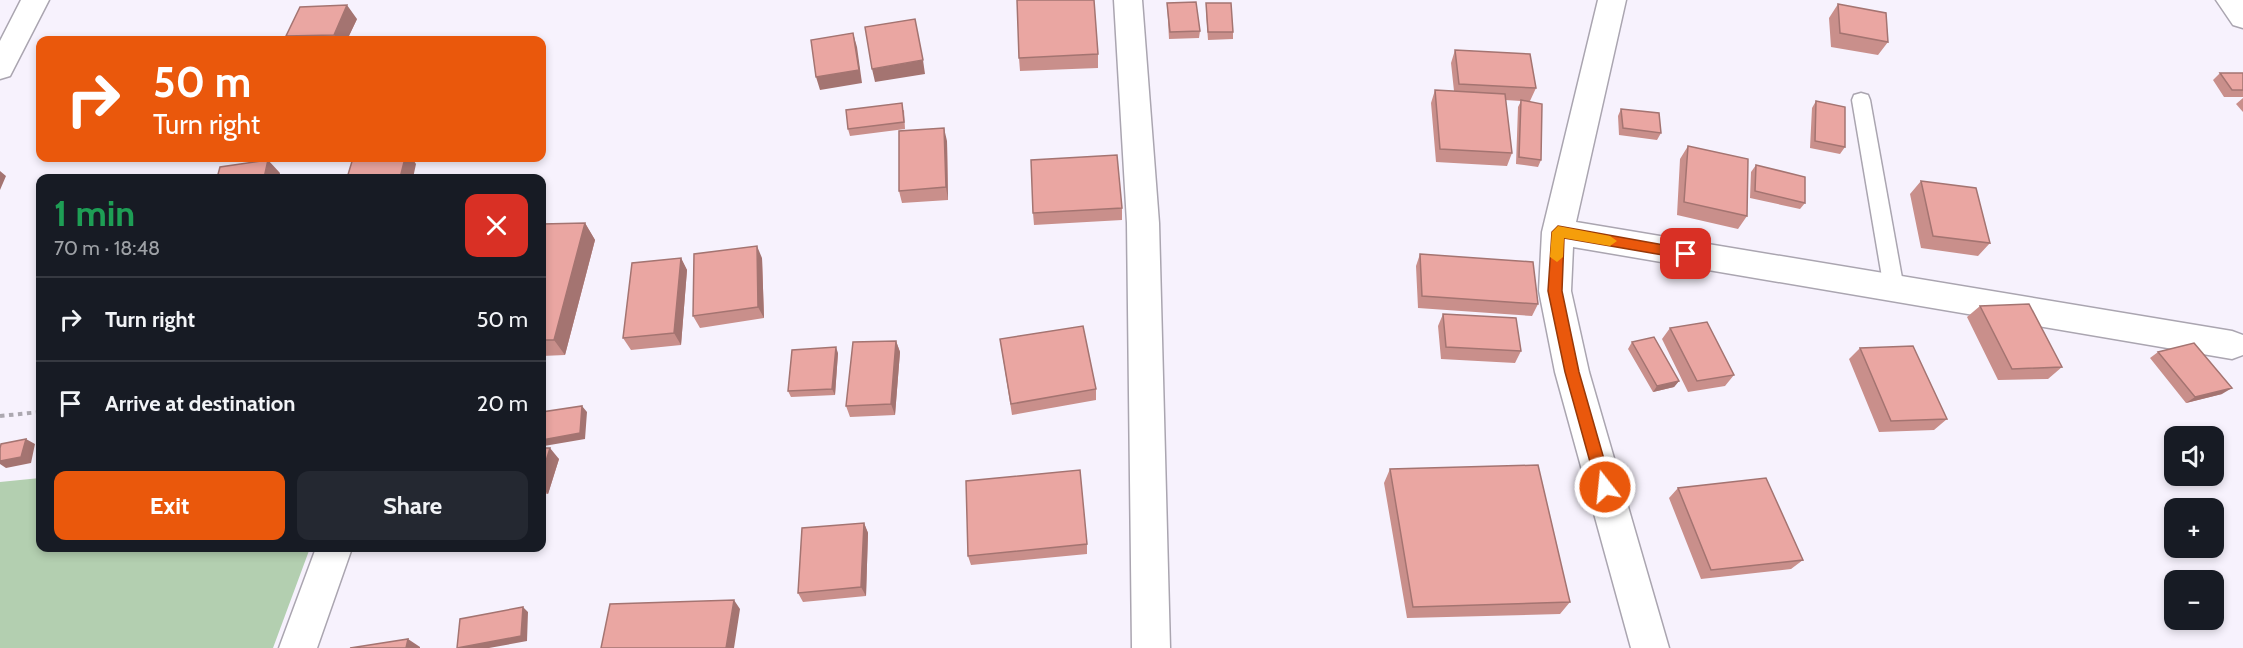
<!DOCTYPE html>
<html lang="en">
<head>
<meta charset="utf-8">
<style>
	:root { --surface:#171b24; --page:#242831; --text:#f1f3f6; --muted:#9ea1a6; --line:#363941; --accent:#ea580c }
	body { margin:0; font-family:Cabin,sans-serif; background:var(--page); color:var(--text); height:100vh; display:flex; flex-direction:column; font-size:22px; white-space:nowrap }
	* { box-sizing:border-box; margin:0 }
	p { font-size:20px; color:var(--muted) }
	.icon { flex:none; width:33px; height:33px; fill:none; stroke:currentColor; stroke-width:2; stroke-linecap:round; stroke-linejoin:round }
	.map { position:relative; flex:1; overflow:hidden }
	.panel { position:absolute; left:36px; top:174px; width:510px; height:378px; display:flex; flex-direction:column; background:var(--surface); border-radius:12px; box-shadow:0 3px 9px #0003 }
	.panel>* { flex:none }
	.banner { position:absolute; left:36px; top:36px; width:510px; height:126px; border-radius:12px; box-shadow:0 3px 9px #0003; background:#ea580c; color:#fff; overflow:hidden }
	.fabs { position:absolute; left:2164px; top:426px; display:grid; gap:12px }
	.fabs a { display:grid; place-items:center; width:60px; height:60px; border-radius:12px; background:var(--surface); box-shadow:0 3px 9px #0003; font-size:30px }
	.pin { position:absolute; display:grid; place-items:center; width:51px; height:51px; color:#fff; margin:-26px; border-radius:12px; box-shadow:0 3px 9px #0006 }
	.me { position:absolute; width:66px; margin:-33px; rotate:344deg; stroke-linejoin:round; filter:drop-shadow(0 0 4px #0008) }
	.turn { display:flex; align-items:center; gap:21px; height:126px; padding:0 18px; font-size:27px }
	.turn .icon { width:78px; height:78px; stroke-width:2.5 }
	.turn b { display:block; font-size:42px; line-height:51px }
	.round { display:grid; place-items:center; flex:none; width:63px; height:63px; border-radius:12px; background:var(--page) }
	.overview { display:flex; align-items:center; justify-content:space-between; height:102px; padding:0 18px }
	h1 { font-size:36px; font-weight:700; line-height:45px; color:#1e9e55 }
	.cta { display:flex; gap:12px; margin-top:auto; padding:12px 18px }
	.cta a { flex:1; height:69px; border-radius:12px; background:var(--accent); color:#fff; font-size:24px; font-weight:700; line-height:69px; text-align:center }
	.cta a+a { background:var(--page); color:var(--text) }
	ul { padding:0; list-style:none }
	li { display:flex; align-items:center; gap:18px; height:84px; padding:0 18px; border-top:2px solid var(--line) }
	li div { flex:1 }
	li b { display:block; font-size:22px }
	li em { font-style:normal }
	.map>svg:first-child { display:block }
	.green { fill:#b3cfb0 }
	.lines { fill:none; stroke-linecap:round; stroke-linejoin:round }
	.lane-casing { stroke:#aaa5b0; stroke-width:3 }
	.street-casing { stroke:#aaa5b0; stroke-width:3 }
	.path { stroke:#aca8b0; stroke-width:4; stroke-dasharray:4.5 4.5; stroke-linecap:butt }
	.lane { fill:#fff; fill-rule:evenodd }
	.street { fill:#fff; fill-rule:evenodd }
	.wall { fill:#c98f8b }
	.shaded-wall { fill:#a47471 }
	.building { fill:#eaa6a2; stroke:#a47471; stroke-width:1.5 }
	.route { fill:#ea580c; stroke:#983908; stroke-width:1.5 }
	.slow { fill:#f59e0b }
</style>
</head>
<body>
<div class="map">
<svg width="2243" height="648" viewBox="0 0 2243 648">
	<rect width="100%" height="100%" fill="#f7f2fd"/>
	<path class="green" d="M40,478V548H310L273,648H0V482Z"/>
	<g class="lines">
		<defs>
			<path id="lane" d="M1861,93L1868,95L1870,100L1904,289L1901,295L1894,297L1887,295L1884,289L1852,100L1854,95Z"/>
			<path id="street" d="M21,0H49L10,76L0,79V41Z
				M1114,0H1142L1159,223L1170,648H1132L1127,223Z
				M1598,0H1626L1576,222L2232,331L2243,335V355L2232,359L1573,247L1571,291L1589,372L1669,648H1631L1555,372L1539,291L1542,232Z
				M2216,0H2243V28L2233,25Z
				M316,548H352L317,648H279Z"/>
		</defs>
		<use href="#lane" class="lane-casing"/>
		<use href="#street" class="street-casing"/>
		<path class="path" d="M0,416L40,412"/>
		<use href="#lane" class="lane"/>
		<use href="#street" class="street"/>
	</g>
	<path class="wall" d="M1167,3L1200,31L1199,38L1169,39Z
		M1206,3L1233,32V39L1208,40L1206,11Z
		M1838,4L1888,42L1878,55L1831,47L1829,18Z
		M357,19L347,40H290L286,36Z
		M1455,50L1536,88L1530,101H1526L1541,160L1538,167L1516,164L1518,107L1521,101L1505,100L1512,153L1507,166L1436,162L1431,103L1435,90L1454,91L1451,63Z
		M1098,54V68L1020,71L1019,58Z
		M2220,73H2243V97H2224L2213,80Z
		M2243,98V112L2236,104Z
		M1816,101L1845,147L1840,154L1810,148L1812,108Z
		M1621,109L1661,133L1657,140L1619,135L1618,116Z
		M904,110L905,129L850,136L848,129Z
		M947,141L948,200L902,203L899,191Z
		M1688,146L1747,216L1738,229L1677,215L1680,159Z
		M1756,165L1805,203L1800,209L1750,198L1751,172Z
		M1921,181L1990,243L1978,256L1921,248L1910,194Z
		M1122,208V220L1034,225L1033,213Z
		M585,223L595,240L565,355L542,356V224Z
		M1420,254L1538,304L1532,316L1418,308L1416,266Z
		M681,258L687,270L681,345L631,350L623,338Z
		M762,258L764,318L700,328L693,316Z
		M1980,306L2062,367L2048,379L1998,380L1967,317Z
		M1443,314L1521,351L1515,363L1441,359L1438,326Z
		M1670,328L1734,375L1725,386L1688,392L1662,339Z
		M1000,339L1096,389V400L1012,415Z
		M896,341L900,352L895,415L850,417L846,406Z
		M1632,342L1679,381L1674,387L1653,392L1628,349Z
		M1860,348L1947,419L1934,430L1879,432L1849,359Z
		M2158,352L2222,394L2186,403L2150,358Z
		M838,353L835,395L791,397L788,391Z
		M542,448L559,459L548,494L542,493Z
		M1390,469L1570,602L1560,614L1407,618L1384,483Z
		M1678,488L1803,560L1791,569L1701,579L1669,498Z
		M864,523L868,533L866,596L803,602L798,593Z
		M1087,544V554L971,565L968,556Z"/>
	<path class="shaded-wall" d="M347,5L357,19L347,40H338L334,35Z
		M853,33L857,47L862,83L820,90L816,77Z
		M923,60L925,74L875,82L872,69Z
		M944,128L947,141L948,200L946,187Z
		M405,158H412L416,164L413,178H400Z
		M268,160L280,173L279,178H264Z
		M0,171L6,176L0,190Z
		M585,223L595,240L565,355L554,340Z
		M757,246L762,258L764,318L758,307Z
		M681,258L687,270L681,345L674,333Z
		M896,341L900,352L895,415L891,404Z
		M836,347L838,353L835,395L832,389Z
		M1679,381L1674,387L1653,392L1657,386Z
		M2232,388L2222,394L2186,403L2195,397Z
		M582,406L587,412L585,439L544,446L542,444V440Z
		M26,439L35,444L31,463L6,468L0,464V461Z
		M550,448L559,459L548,494L542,487V474Z
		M864,523L868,533L866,596L861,587Z
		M734,600L740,609L734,648H726Z
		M523,607L528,612L527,641L489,648H460Z
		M408,639L420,647V648H406Z"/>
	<path class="building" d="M1017,0H1094L1098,54L1019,58Z
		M1196,2L1200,31L1170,32L1167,3Z
		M1206,3H1231L1233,32H1208Z
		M1838,4L1886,13L1888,42L1840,33Z
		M347,5L334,35L286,36L300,7Z
		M915,19L923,60L872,69L865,27Z
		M853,33L859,70L816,77L811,40Z
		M1455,50L1530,54L1536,88L1459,84Z
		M2220,73H2243V90H2232Z
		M1435,90L1505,94L1512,153L1440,149Z
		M1521,100L1542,104L1541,160L1519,157Z
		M1816,101L1845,107V147L1815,141Z
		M902,103L904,122L848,129L846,110Z
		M1621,109L1659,113L1661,133L1623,128Z
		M944,128L946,187L899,191V131Z
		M1688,146L1748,159L1747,216L1684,202Z
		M1117,155L1122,208L1033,213L1031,160Z
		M353,158H405L400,178H347Z
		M268,160L264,178H217L220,167Z
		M1756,165L1805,177V203L1755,191Z
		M1921,181L1976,188L1990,243L1933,236Z
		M585,223L554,340H542V224Z
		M757,246L758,307L693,316L694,254Z
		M1420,254L1533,262L1538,304L1422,296Z
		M681,258L674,333L623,338L632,263Z
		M2029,304L2062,367L2012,369L1980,306Z
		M1443,314L1516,318L1521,351L1446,347Z
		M1707,322L1734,375L1697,381L1670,328Z
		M1083,326L1096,389L1011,404L1000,339Z
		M1654,337L1679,381L1657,386L1632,342Z
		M896,341L891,404L846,406L853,342Z
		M2194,343L2232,388L2195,397L2158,352Z
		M1913,346L1947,419L1891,421L1860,348Z
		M836,347L832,389L788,391L792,350Z
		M582,406L580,433L542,440V412Z
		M26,439L21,457L0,461V448L1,444Z
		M542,448H550L542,474Z
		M1538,465L1570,602L1413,607L1390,469Z
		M1080,470L1087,544L968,556L966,481Z
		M1766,478L1803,560L1711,570L1678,488Z
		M864,523L861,587L798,593L802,528Z
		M734,600L726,648H601L610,604Z
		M523,607L521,636L457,648L460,619Z
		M408,639L406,648H350Z"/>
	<path class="route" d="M1558,226L1686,249L1693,254L1686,259L1564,238L1562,291L1579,372L1612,487L1605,494L1597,487L1565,372L1548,291L1552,232Z"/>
	<path class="slow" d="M1558,226L1610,236L1617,241L1610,246L1564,238L1563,257L1557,262L1550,257L1552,232Z"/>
</svg>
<div class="fabs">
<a><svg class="icon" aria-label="sound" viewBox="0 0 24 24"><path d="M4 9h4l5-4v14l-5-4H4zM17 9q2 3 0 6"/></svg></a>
<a>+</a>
<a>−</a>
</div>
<div class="pin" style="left:1686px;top:254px;background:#d93025"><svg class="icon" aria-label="arrive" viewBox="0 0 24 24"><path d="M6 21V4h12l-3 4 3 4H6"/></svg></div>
<svg class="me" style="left:1605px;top:487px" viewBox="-20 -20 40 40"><circle r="17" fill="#ea580c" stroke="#fff" stroke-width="3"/><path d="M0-11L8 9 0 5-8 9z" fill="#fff"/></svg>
<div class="banner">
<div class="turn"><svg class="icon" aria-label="right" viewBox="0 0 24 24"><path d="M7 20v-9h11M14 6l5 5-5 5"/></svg><div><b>50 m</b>Turn right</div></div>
</div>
<section class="panel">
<div class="overview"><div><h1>1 min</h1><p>70 m · 18:48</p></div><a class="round" style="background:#d93025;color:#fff"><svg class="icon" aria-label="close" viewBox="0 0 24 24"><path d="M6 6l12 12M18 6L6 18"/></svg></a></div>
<ul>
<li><svg class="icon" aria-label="right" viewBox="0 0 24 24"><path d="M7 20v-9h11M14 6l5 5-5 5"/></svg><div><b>Turn right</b></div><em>50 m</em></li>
<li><svg class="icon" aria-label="arrive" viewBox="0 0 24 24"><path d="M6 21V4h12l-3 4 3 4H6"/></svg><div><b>Arrive at destination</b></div><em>20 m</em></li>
</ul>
<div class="cta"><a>Exit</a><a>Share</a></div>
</section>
</div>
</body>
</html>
